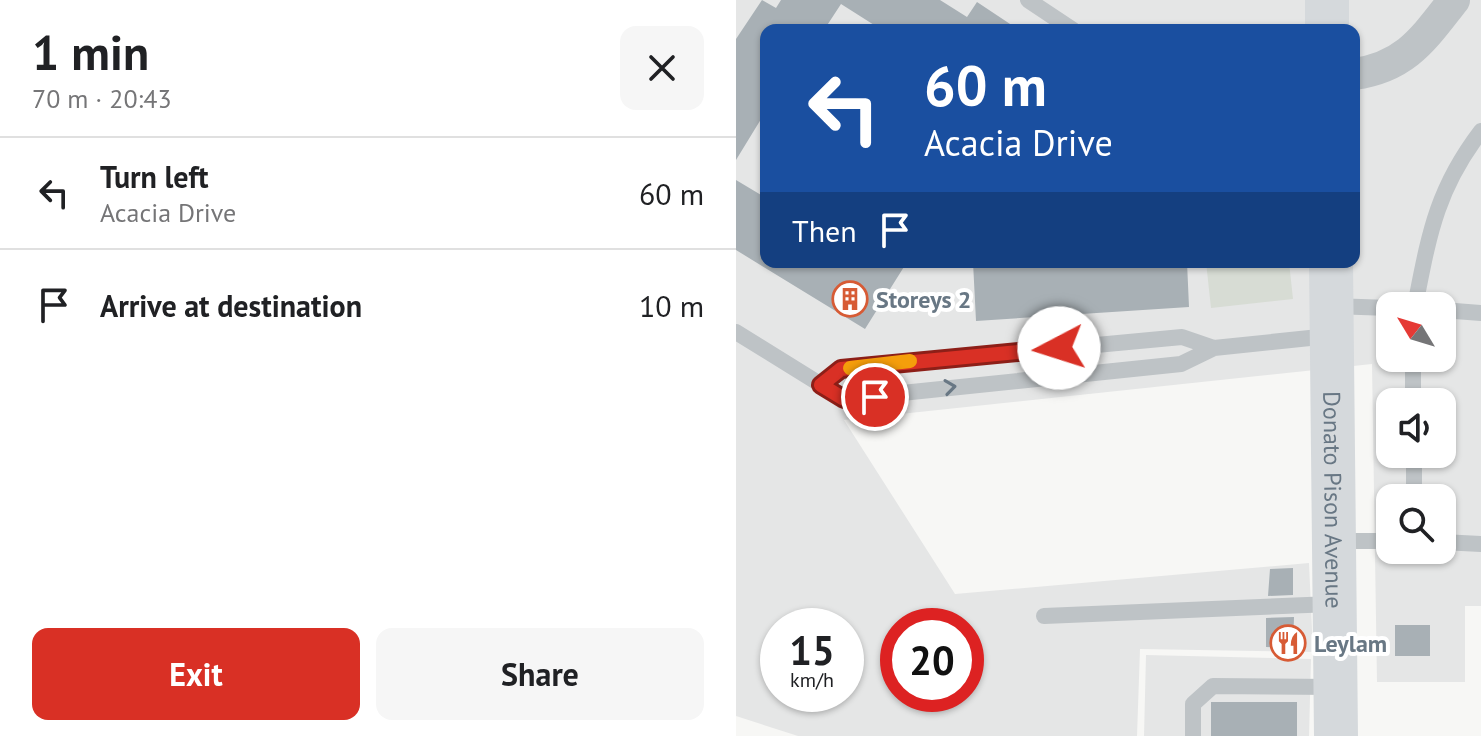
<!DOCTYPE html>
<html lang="en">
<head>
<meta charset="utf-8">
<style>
	:root { --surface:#fff; --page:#f6f6f6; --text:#202124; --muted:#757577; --line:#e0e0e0; --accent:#d93025 }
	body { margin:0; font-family:"PT Sans",sans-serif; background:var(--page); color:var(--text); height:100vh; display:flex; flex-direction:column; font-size:30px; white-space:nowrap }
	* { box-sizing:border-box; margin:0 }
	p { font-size:26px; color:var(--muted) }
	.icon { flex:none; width:44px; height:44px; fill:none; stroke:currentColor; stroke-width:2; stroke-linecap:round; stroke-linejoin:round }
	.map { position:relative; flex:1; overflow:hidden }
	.sheet { display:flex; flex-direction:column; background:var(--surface); width:736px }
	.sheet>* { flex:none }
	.top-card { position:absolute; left:24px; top:24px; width:600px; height:244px; border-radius:16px; box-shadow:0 2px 6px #0004; background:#1a4fa0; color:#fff; overflow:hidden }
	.needle { width:52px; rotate:308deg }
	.tools { position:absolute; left:640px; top:292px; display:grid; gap:16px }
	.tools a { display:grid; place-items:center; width:80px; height:80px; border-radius:16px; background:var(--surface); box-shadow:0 2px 6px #0004; font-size:40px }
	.speed { position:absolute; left:24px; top:608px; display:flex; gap:16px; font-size:40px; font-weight:700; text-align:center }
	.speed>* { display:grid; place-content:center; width:104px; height:104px; border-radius:50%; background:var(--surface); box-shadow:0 2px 6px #0004; line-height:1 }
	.speed small { font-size:20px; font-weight:400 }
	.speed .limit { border:12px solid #d22; background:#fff; color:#111 }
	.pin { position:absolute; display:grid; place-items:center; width:68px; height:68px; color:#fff; margin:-34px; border:4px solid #fff; border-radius:50%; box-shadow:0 2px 8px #0007 }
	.me { position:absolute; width:88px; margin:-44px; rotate:265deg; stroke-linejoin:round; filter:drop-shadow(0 0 6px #0008) }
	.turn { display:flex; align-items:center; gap:28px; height:168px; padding:0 32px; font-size:36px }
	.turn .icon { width:104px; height:104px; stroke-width:2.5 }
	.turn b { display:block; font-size:56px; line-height:68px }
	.then { display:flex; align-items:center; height:76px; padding:0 32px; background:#0003; gap:16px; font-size:30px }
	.round { display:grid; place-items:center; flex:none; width:84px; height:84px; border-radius:16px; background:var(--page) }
	.summary { display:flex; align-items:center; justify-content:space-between; height:136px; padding:0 32px }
	h1 { font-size:48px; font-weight:600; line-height:60px }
	.button { display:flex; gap:16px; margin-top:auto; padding:16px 32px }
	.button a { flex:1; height:92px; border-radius:16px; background:var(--accent); color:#fff; font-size:32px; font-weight:600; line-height:92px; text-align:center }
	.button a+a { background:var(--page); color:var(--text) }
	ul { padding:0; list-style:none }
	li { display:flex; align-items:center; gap:24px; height:112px; padding:0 32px; border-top:2px solid var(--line) }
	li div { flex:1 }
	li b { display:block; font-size:30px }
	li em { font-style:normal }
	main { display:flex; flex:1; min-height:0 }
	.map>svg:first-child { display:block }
	.built { fill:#e5e6e6; fill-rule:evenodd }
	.green { fill:#d7dcd4 }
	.building { fill:#a8b0b5 }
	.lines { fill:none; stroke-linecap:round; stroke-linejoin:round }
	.lane { stroke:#bec3c6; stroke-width:16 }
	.street { stroke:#bec3c6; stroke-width:32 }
	.secondary { stroke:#d5d9dc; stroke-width:44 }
	.oneway { stroke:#687784 }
	.route-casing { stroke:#8d1f18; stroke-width:20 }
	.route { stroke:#d93025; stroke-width:14 }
	.slow { stroke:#f59e0b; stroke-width:14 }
	.labels { text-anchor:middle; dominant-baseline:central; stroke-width:8; stroke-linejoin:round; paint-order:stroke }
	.poi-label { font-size:24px; font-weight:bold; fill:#687784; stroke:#fff; text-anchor:start }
	.street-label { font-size:24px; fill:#687784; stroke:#fff }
</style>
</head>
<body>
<main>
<section class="sheet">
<div class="summary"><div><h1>1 min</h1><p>70 m · 20:43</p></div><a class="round"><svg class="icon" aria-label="close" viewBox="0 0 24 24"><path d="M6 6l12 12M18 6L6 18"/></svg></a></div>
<ul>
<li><svg class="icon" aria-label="left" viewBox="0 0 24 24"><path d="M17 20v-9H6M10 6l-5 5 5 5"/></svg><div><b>Turn left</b><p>Acacia Drive</p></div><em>60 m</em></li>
<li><svg class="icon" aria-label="arrive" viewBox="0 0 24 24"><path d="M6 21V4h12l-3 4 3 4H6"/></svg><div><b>Arrive at destination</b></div><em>10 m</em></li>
</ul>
<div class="button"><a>Exit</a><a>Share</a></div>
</section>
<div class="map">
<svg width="745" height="736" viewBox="0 0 745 736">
	<rect width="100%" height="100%" fill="#f7f7f5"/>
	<path class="built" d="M0,0H745V606H729V682H641L636,364L108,420L219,594L573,563L577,652L404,649L401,736H62L0,716ZM30,30H618V262H30ZM654,306H706V358H654ZM654,402H706V454H654ZM654,498H706V550H654ZM42,626H110V694H42ZM162,626H230V694H162Z
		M410,655L575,659L573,736H408Z"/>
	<path class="green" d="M470,262H553L557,299L475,308Z"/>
	<path class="building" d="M26,0L40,8L45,0H204L231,17L241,2L283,30H146L105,4L88,30H30V111L0,160V39Z
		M0,180L30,198V262H171L129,329L0,250Z
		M237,262H451L453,307L240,321Z
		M557,568V595L532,596L534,569Z
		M558,617L557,648L530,647V618Z
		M659,625H694V656H659Z
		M475,702H561V736H475Z"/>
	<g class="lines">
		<path class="lane" d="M292,0L337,30
			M596,306L654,308
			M679,306C693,235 700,190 745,131
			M706,310L745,313
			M0,332L108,399L445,364L478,348L593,336
			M677,358V402
			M85,385L105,369L446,337L478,348
			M678,454V498
			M599,541H654
			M706,542L745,544
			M308,616L596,604
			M457,736V704L477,686L598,687"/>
		<path class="street" d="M618,74C670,67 688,38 718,0"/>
		<g class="secondary">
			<path d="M591,0V30"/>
			<path id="s1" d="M595,262L600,736"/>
		</g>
	</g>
	<defs><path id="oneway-chevron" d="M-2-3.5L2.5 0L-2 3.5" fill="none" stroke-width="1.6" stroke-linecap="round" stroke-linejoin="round" transform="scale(2)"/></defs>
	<use class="oneway" href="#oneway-chevron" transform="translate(214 387) rotate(-8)"/>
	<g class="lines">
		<defs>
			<path id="route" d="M139,397L108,399L85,385L105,369L323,348"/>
		</defs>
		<use href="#route" class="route-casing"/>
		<use href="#route" class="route"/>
		<path class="slow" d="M114,368L174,361"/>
	</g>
	<defs>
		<symbol id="building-ring" viewBox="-11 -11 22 22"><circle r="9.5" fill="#fff" stroke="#d75b35" stroke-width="1.5"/><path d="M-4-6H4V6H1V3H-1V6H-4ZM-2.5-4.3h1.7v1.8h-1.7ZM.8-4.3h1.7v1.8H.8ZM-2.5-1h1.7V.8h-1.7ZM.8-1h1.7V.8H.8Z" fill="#d75b35"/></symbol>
		<symbol id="restaurant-ring" viewBox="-11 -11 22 22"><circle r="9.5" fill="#fff" stroke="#d75b35" stroke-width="1.5"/><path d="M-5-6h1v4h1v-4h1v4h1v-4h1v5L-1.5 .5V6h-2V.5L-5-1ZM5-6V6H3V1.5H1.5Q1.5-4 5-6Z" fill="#d75b35"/></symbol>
	</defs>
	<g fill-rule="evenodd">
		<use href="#building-ring" x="94" y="279" width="40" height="40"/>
		<use href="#restaurant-ring" x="532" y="623" width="40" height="40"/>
	</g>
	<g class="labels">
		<g class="poi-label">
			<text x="140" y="299">Storeys 2</text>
			<text x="578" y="643">Leylam</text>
		</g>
		<g class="street-label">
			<text stroke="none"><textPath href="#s1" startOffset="238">Donato Pison Avenue</textPath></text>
		</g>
	</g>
</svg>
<div class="tools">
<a><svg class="needle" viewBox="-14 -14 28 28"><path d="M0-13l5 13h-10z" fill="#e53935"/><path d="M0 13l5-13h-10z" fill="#757577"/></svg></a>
<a><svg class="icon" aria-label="sound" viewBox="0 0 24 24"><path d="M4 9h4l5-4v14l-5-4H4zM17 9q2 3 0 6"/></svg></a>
<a><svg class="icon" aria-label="search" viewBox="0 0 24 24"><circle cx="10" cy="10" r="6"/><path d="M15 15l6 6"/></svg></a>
</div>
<div class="speed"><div>15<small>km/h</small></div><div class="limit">20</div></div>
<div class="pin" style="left:139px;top:397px;background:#d93025"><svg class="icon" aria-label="arrive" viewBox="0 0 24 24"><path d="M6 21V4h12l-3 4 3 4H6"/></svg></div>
<svg class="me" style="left:323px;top:348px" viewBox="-20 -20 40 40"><circle r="19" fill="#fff"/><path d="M0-13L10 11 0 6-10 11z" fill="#d93025"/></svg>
<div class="top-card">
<div class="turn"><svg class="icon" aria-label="left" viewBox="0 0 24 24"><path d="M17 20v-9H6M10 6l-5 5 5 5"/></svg><div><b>60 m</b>Acacia Drive</div></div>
<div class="then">Then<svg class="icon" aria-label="arrive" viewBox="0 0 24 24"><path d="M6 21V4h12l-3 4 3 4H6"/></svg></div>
</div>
</div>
</main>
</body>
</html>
